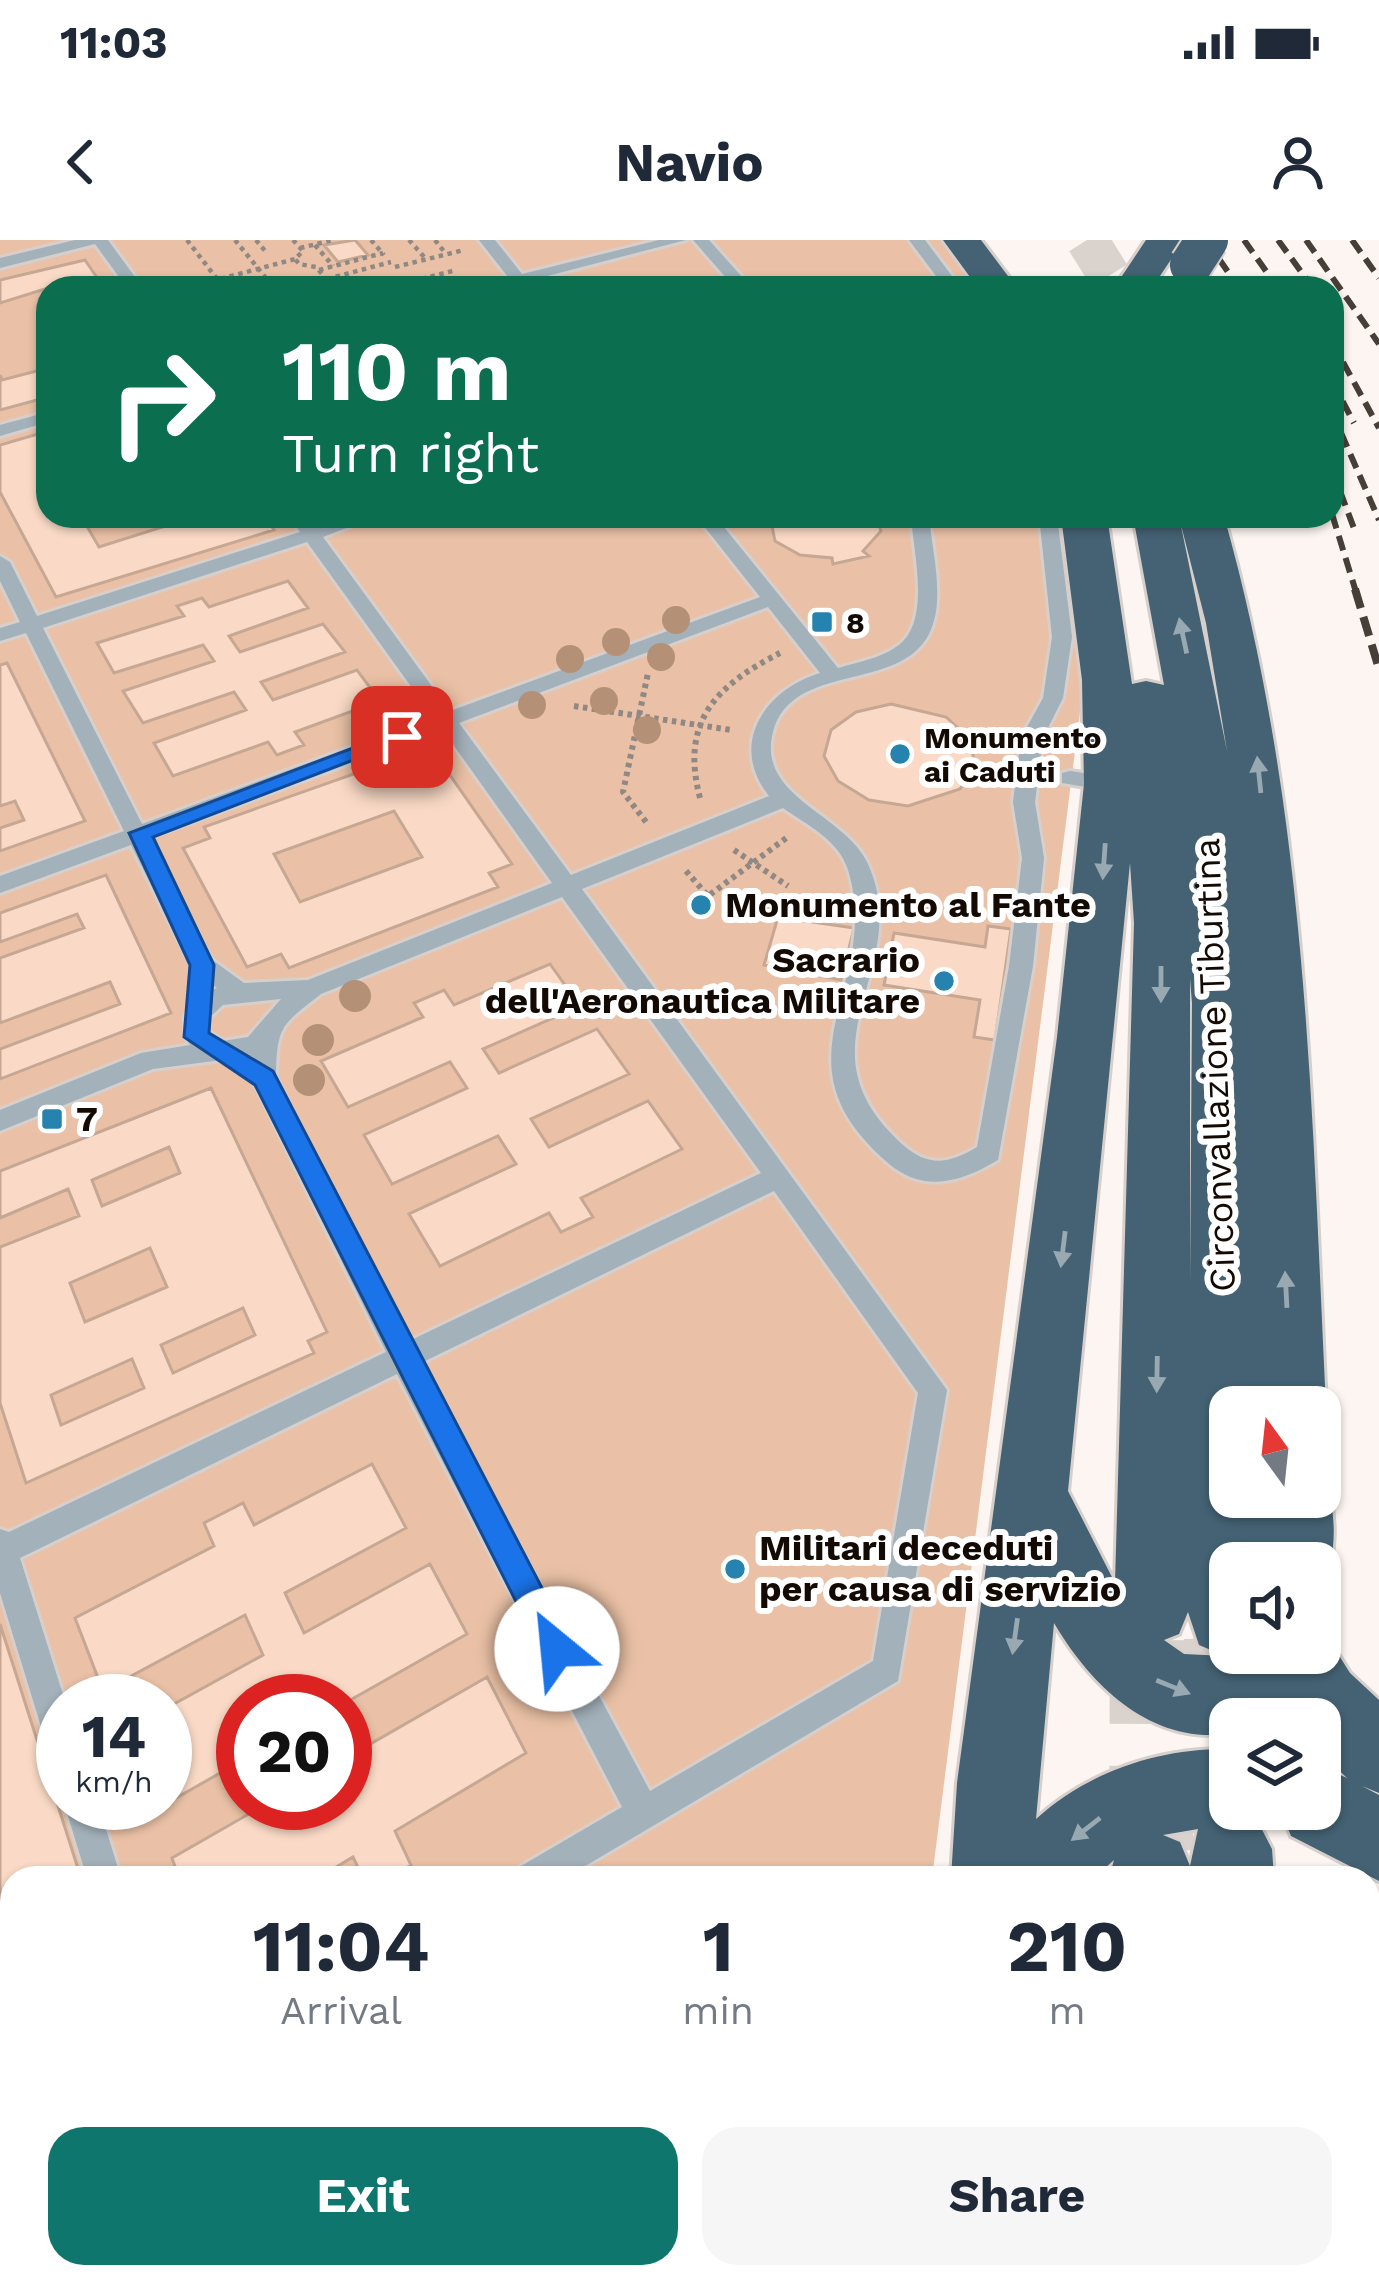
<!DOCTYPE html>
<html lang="en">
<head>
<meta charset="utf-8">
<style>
	:root { --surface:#fff; --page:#f6f6f7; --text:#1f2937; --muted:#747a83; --accent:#0f766e }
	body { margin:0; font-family:"Work Sans",sans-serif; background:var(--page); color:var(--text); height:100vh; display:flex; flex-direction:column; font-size:45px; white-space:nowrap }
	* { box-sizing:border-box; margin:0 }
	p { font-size:39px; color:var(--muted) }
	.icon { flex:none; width:66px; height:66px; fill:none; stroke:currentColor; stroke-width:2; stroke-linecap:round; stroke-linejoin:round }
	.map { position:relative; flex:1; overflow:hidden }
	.panel { position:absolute; left:0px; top:1626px; width:1380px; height:423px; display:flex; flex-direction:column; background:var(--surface); border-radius:36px 36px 0 0; box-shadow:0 3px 9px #0004 }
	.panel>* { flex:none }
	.banner { position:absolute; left:36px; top:36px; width:1308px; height:252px; border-radius:36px; box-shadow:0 3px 9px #0004; background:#0b6e4f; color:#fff; overflow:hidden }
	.needle { width:78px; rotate:345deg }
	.buttons { position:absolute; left:1209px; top:1146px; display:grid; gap:24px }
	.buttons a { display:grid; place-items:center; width:132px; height:132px; border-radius:24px; background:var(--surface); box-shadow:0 3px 9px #0004; font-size:60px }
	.speed { position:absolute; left:36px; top:1434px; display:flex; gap:24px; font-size:60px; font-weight:700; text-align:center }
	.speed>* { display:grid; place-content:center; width:156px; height:156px; border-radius:50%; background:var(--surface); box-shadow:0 3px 9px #0004; line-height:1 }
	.speed small { font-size:30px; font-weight:400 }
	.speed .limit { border:18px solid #d22; background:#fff; color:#111 }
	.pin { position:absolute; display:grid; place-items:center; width:102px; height:102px; color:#fff; margin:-51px; border-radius:24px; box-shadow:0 6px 18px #0006 }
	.me { position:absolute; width:132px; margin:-66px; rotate:332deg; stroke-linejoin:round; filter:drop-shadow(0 0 9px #0008) }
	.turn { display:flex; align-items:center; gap:42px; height:252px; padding:0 48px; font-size:54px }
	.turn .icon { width:156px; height:156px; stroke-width:2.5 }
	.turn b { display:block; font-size:84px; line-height:102px }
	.eta { display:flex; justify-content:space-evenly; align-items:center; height:204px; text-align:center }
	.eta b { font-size:72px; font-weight:700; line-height:84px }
	.button { display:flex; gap:24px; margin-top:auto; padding:24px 48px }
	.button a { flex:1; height:138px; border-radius:36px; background:var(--accent); color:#fff; font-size:48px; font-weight:700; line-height:138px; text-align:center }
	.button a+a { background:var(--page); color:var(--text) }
	.status { display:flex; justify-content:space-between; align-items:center; height:84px; padding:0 60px; background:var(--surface); direction:ltr }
	.status svg { height:33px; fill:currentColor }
	header { display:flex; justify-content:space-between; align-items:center; height:156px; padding:0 48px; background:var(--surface); font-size:54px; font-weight:700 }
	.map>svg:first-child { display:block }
	.green { fill:#eac1a6; fill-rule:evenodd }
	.building { fill:#fadac6; stroke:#c5a794; stroke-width:3; fill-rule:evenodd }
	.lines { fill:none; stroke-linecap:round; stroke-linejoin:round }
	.highway-tunnel-far1 { stroke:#d9d2cd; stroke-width:42; stroke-dasharray:42 21; stroke-linecap:butt }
	.highway-tunnel { stroke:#d9d2cd; stroke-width:84; stroke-dasharray:84 42; stroke-linecap:butt }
	.lane-casing { stroke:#d7cfcb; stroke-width:6 }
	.highway-casing { stroke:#d7cfcb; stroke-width:6 }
	.path-far1 { stroke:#908883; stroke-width:4.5; stroke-dasharray:4.5 4.5; stroke-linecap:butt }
	.path { stroke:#908883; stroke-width:6; stroke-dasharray:4.5 4.5; stroke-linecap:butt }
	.lane { fill:#a3b1ba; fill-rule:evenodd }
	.highway { fill:#446273; fill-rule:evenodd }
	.rail-far1 { stroke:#473e38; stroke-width:6; stroke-dasharray:15 8; stroke-linecap:butt }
	.rail { stroke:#473e38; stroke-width:8; stroke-dasharray:20 9; stroke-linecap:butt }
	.highway-bridge-casing { stroke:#d7cfcb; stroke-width:46; stroke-linecap:butt }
	.highway-bridge { stroke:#446273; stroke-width:42 }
	.tree { fill:#b49176 }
	.oneway { fill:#98a9b2 }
	.route { fill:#1a73e8; stroke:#114b97; stroke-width:3 }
	.poi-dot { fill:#2683af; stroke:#fff; stroke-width:4.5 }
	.labels { text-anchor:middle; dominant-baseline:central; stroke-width:12; stroke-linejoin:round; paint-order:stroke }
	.far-poi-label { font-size:30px; font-weight:bold; fill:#140a04; stroke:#fff; text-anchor:start }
	.poi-label { font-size:36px; font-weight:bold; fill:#140a04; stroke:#fff; text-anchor:start }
	.street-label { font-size:36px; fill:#140a04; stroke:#fff }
</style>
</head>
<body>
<div class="status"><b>11:03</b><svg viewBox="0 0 49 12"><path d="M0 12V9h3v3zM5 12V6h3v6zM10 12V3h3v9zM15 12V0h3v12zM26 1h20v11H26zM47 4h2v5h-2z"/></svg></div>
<header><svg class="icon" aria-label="back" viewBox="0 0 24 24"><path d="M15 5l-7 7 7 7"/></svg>Navio<svg class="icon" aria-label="person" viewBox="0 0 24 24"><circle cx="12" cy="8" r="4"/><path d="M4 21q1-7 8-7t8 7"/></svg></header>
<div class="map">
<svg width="1379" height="2048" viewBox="0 0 1379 2048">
	<rect width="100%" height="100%" fill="#fcf5f1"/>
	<path class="green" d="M0,0H940L977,48H48V276H1067L1081,402V464L932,1638H12V2037H774L773,2048H0ZM63,1461H165V1563H63ZM243,1461H345V1563H243Z"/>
	<path class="building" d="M355,0L368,15L338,22L324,5Z
		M85,20L104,48H48L0,63V40Z
		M48,128V157L0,170V135L2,140Z
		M48,191V276H81L99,307L197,276H264L274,290L56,357L0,252V205Z
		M770,276H876L881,291L863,311L869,316L833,324L832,318L800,315L775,301Z
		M288,341L308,368L229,396L240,412L323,384L345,412L261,442L273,460L357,430L380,461L295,492L304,505L277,515L268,502L173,536L154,503L246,470L234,452L143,483L123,451L214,421L203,405L114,433L97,403L184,376L177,366L202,358L209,367Z
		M7,423L85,581L0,611V588L24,580L15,561L0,566V425Z
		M891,464L946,477L970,499L975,525L960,549L908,566L869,560L838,541L824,516L831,490L856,472Z
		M410,514L418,525L438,518L512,624L489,633L498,647L289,728L281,714L247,727L183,608L210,598L204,587ZM394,571L422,617L300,662L274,614Z
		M106,635L171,773L0,839V809L120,764L110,742L0,783V718L84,688L77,674L0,702V673Z
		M778,677L854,688L841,740L764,725Z
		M988,686L1011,689L995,800L974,797L980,760L884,745L894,693L985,707Z
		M550,724L580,766L483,809L499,833L597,789L629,834L531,879L549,907L648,861L682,909L581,958L593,977L561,992L549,973L440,1026L409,974L516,924L498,896L392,944L364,895L467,848L450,822L348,867L321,821L423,777L414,763L444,750L454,765Z
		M211,848L327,1092L308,1101L314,1113L26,1243L0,1163V1007L79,976L68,949L0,978V931ZM169,907L180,933L102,966L92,940ZM150,1008L167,1047L85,1082L70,1043ZM243,1068L255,1095L173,1133L161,1105ZM132,1119L144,1148L61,1185L51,1155Z
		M372,1224L406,1288L285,1353L304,1393L430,1324L467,1394L345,1463L243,1461V1520L155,1570L153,1563H165V1469L263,1415L245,1375L103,1451L75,1378L214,1306L204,1283L243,1263L254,1285Z
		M0,1384L81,1638H12V1725L0,1683Z
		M487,1437L526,1513L395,1591L411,1625L390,1638H363L353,1617L318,1638H179L172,1618L268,1563H345V1482L358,1511Z
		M2,2000L12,2037L15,2048H0Z
		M98,2037H205L209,2048H101Z"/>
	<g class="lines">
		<path class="highway-tunnel-far1" d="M1087,0L1117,48"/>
		<path class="highway-tunnel" d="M1226,1398L1230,1550
			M1151,1610L1152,1389"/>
		<defs>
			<path id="lane" d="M75,0H108L143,48H127L95,4L0,28V18Z
				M479,0H495L522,34L659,0H686L528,41L533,48H474L508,37Z
				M693,0H709L752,48H735Z
				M909,0H925L961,48H945Z
				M48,172V182L0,196V185Z
				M289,276H307L315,287L349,276H377L323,297L450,471L760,357L696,276H715L838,428C858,422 883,418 900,404C931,378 913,311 911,276H929C932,311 946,361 929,394C899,453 792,421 773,492C756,558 845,573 868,624C916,730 791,805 903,905C929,928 950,923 977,907L1009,726L1022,618L1013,562L1021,498L1043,458L1052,397L1039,276H1057L1072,397L1063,458L1043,498L1035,562L1044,618L1033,726L998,920C961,942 924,954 888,923C766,818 884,746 848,630C839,600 807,585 783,568L582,649L947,1150L898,1441L565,1638H516L521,1626L622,1567L397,1134L20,1318L65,1461L63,1522L52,1517L47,1506L0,1353V1289L9,1292L386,1112L252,838V816L153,829L0,891V870L141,813L190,805L185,797V775L208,751L217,748L194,731L131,605L0,653V636L124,591L26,393L0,401V388L20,382L0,341V316L10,322L37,376L300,292ZM307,302L433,477L142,584L43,388ZM768,367L820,433C764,450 728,505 769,556L571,635L459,483ZM442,489L552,643L308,740L244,743L211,719L149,598ZM562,657L761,933L409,1101L276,838C277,786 280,786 321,754ZM281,759L248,797L223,801L209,792V778L223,765ZM774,951L918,1153L873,1421L650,1551L421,1123Z
				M1070,531L1110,537L1121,544L1110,551L1062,543V533Z
				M64,1563H98L121,1638H87Z
				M0,1764L12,1769V1844L0,1839Z
				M12,1917V1957L0,1962V1922Z
				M51,2037H89L92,2048H54Z
				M210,2037H248L251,2048H213Z
				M409,2037H447L445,2048H407Z
				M659,2037H697L699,2048H661Z
				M799,2037H881L885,2048H803Z"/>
			<path id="highway" d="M943,0H981L1017,48H978Z
				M1146,0H1184L1152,48H1114Z
				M1061,276H1107L1132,444L1146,441L1164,445L1133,276H1224C1308,574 1311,861 1326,1167L1320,1180V1167H1230V1257H1320L1322,1233C1337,1268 1339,1315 1320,1349V1323H1230V1413H1320V1385L1350,1433L1379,1460V1553L1362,1546L1379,1555V1641L1291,1596L1280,1569H1320V1526L1347,1538L1320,1512V1479H1289L1284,1469L1266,1479H1230L1228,1494C1149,1504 1090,1444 1054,1383L1036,1579C1089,1531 1159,1508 1230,1509V1569H1262L1256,1578L1272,1609L1274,1638H1109L1114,1620L1094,1638H951L957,1543L1057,797L1084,544L1082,440ZM1180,281L1206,383L1227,511ZM1130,623L1134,683L1115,1343L1068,1251ZM1190,739L1192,763L1190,1043ZM1188,1372L1199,1405L1225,1416L1184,1414L1164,1400L1179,1394ZM1198,1589L1190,1626L1180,1602L1163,1595Z
				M925,2037H1019V2048H925Z
				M1099,2037H1284V2048H1099Z"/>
		</defs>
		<use href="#lane" class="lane-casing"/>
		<use href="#highway" class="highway-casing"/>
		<path class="path-far1" d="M187,0L224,48
			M235,0L274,48
			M256,0L266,12
			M293,0L303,11L295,19L299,24L316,27L334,48
			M371,0L384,15
			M409,0L426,19
			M435,0L446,14
			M315,5L333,26
			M300,8L333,0
			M395,27L464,10
			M319,30L383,13
			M327,39L391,22
			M186,48L295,19
			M387,48L456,30"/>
		<path class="path" d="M574,466L731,490
			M975,525L997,528
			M700,558C680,482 715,446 780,413
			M646,582L623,552L648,433
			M734,610L788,646
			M686,631L708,656L789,596"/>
		<use href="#lane" class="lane"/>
		<use href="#highway" class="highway"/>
		<path class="rail-far1" d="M1206,0L1239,48
			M1244,0L1278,48
			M1278,0L1313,48
			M1306,0L1379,104
			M1352,0L1379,38
			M1332,102L1379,188
			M1332,141L1354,183
			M1332,172L1379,280
			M1332,230L1355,291
			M1332,274L1356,352"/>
		<path class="rail" d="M1355,349L1379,429"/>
		<defs>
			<path id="highway-bridge" d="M1191,25L1207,0"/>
		</defs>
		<use href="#highway-bridge" class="highway-bridge-casing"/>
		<use href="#highway-bridge" class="highway-bridge"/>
	</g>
	<g class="tree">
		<circle cx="676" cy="380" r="14"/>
		<circle cx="616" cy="402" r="14"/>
		<circle cx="661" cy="417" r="14"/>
		<circle cx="570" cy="419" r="14"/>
		<circle cx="604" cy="461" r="14"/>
		<circle cx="532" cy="465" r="14"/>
		<circle cx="647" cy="490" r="14"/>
		<circle cx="355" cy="756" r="16"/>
		<circle cx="318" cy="800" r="16"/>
		<circle cx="309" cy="840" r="16"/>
	</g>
	<defs><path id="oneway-solid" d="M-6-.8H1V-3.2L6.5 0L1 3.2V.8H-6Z" transform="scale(3)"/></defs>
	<g class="oneway">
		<use href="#oneway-solid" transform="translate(1183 396) rotate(-102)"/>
		<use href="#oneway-solid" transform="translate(1259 535) rotate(-96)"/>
		<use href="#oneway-solid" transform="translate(1104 621) rotate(94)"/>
		<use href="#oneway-solid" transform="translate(1161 744) rotate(90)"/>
		<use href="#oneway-solid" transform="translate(1063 1009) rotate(97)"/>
		<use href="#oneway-solid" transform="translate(1286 1050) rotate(-93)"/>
		<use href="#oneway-solid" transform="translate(1157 1134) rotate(91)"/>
		<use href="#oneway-solid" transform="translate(1015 1396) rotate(98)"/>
		<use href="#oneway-solid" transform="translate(1173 1447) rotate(22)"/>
		<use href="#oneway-solid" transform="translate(1086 1589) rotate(142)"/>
	</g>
	<path class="route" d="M395,492L413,497L153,597L214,725L209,793L273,831L568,1398L573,1409L568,1421L557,1425L546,1421L255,845L184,797L190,725L129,593Z"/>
	<g class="poi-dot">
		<rect x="810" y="370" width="24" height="24" rx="6"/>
		<circle cx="900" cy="514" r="12"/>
		<circle cx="701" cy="665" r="12"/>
		<circle cx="944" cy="741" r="12"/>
		<rect x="40" y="867" width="24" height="24" rx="6"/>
		<circle cx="735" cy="1329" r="12"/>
	</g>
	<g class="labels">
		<g class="far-poi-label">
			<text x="846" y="382">8</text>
			<text x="924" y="497">Monumento<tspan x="924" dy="34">ai Caduti</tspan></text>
		</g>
		<g class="poi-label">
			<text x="725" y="665">Monumento al Fante</text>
			<text x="920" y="720" text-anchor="end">Sacrario<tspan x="920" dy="41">dell'Aeronautica Militare</tspan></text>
			<text x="76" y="879">7</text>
			<text x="759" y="1308">Militari deceduti<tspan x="759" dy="41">per causa di servizio</tspan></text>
		</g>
		<g class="street-label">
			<text transform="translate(1215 825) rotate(-92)">Circonvallazione Tiburtina</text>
		</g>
	</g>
</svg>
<div class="buttons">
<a><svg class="needle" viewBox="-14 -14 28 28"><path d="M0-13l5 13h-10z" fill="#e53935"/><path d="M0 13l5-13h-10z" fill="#747a83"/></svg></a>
<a><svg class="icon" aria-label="sound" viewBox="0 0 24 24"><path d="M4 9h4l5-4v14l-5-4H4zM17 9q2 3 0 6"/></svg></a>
<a><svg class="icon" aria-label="layers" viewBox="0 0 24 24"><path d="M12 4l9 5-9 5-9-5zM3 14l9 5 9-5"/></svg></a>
</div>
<div class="speed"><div>14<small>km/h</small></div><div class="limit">20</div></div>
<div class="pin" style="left:402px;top:497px;background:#d93025"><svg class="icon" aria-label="arrive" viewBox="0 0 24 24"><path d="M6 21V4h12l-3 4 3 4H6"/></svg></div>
<svg class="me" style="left:557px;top:1409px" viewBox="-20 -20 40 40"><circle r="19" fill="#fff"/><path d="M0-13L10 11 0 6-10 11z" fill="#1a73e8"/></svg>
<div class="banner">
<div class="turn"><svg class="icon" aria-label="right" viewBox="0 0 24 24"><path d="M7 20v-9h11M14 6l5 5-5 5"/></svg><div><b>110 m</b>Turn right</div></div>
</div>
<section class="panel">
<div class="eta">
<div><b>11:04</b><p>Arrival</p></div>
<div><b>1</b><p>min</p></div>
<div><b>210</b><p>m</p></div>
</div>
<div class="button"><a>Exit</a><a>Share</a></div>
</section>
</div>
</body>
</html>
